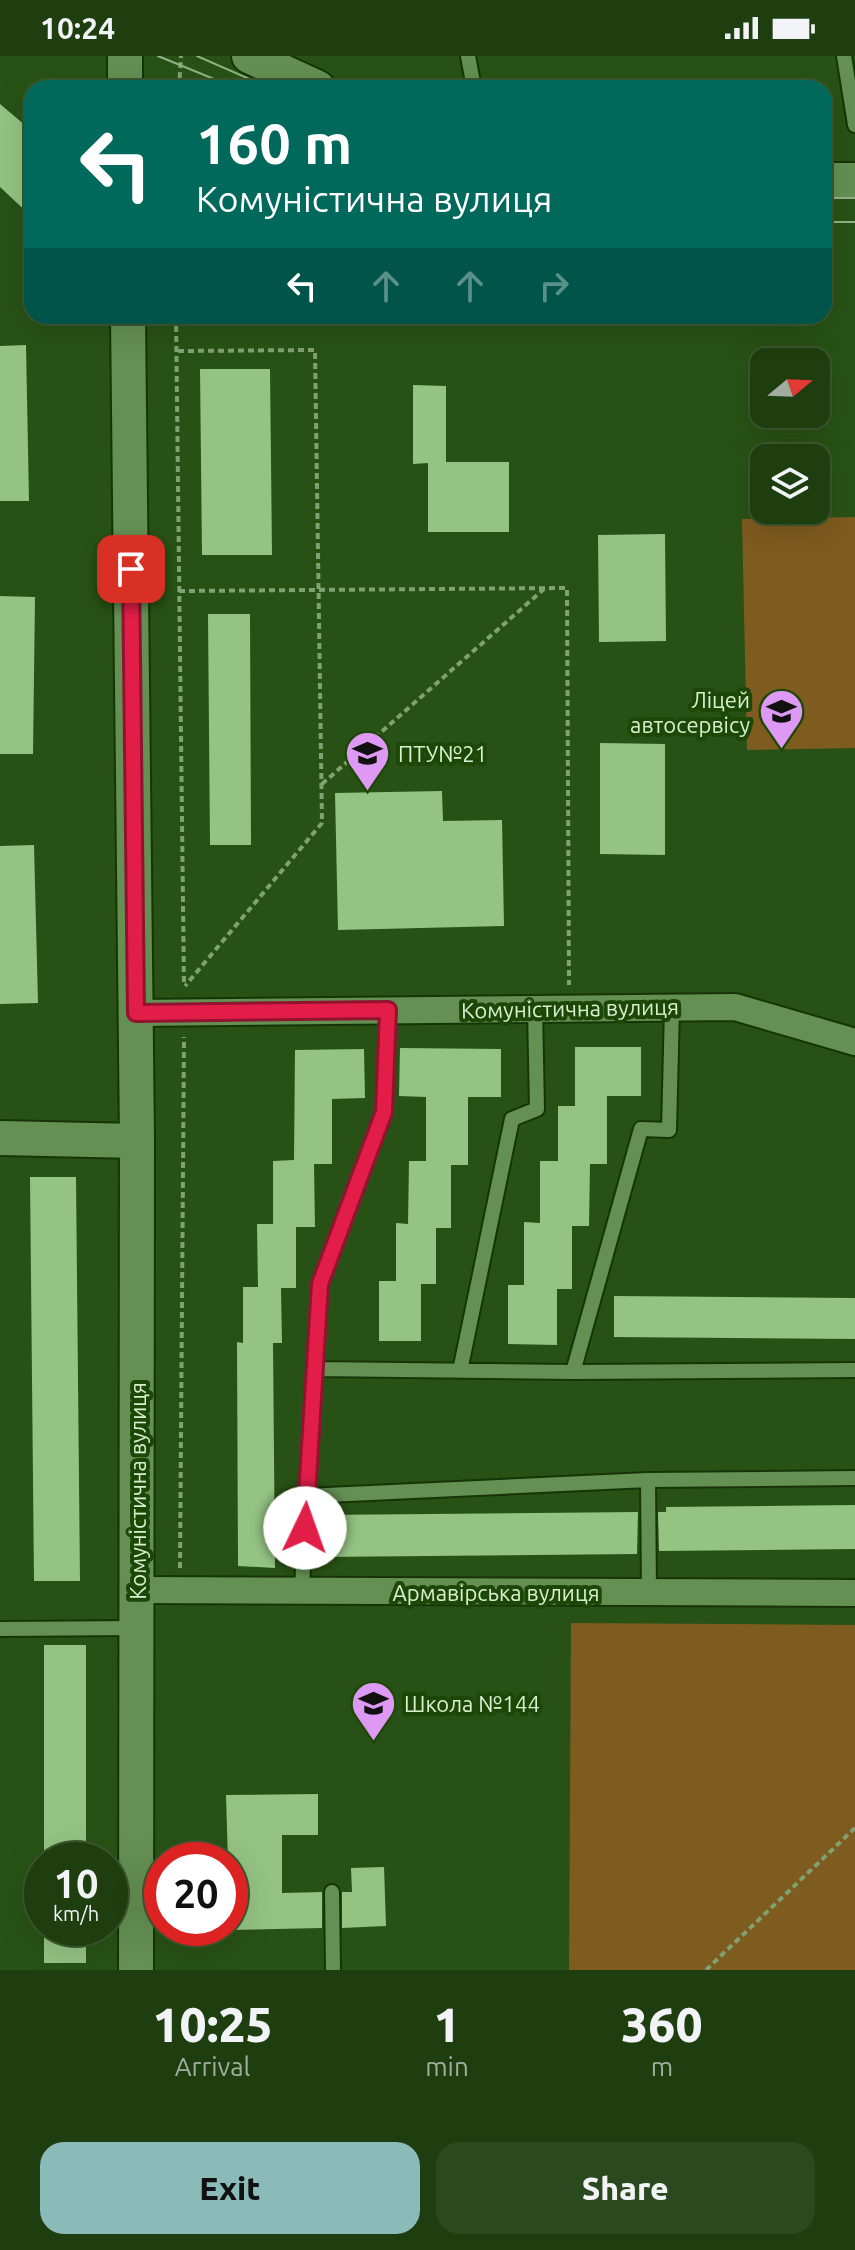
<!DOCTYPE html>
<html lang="en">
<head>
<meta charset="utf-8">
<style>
	:root { --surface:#1e3e10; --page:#2b491e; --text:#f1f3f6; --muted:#a1ae9f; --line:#3c5730; --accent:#8bbbb9 }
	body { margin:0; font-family:Ubuntu,sans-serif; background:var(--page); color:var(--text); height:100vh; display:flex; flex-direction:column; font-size:30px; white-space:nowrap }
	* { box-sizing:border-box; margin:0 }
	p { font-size:26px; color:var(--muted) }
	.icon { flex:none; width:44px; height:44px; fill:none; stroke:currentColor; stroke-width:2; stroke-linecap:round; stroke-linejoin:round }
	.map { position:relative; height:1914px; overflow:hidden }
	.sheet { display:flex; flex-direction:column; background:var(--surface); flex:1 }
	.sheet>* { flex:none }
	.hud { position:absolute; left:24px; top:24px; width:808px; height:244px; border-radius:24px; box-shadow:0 8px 32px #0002,0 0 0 2px var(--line); background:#00695c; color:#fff; overflow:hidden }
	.needle { width:52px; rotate:71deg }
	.tools { position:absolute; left:750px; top:292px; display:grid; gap:16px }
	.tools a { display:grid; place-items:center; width:80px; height:80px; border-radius:16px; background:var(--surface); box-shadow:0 8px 32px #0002,0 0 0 2px var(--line); font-size:40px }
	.speed { position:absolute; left:24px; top:1786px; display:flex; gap:16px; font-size:40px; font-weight:700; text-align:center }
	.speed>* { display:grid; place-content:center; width:104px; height:104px; border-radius:50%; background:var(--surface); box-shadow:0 8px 32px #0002,0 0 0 2px var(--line); line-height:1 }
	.speed small { font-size:20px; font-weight:400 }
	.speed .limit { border:12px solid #d22; background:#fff; color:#111 }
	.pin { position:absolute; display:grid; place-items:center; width:68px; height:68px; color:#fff; margin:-34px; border-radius:16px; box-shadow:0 4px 12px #0006 }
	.me { position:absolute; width:88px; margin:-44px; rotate:3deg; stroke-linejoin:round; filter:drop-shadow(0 0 6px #0008) }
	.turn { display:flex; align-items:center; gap:28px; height:168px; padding:0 40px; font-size:36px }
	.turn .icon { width:104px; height:104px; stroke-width:2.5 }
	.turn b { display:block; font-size:56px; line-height:68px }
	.lanes { display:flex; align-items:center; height:76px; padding:0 40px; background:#0003; justify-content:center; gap:40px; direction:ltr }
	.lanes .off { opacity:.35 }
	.eta { display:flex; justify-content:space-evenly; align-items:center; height:136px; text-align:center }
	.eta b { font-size:48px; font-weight:800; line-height:56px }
	.button { display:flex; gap:16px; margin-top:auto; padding:16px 40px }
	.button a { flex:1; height:92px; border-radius:24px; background:var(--accent); color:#111; font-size:32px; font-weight:800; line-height:92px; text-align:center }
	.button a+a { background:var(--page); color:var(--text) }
	.status { display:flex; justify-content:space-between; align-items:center; height:56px; padding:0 40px; background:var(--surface); direction:ltr }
	.status svg { height:22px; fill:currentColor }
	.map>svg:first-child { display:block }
	.green { fill:#7e5b1f }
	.building { fill:#94c382 }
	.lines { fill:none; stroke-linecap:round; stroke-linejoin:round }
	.service-casing { stroke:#153506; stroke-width:18 }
	.minor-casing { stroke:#153506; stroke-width:30 }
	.tertiary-casing { stroke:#153506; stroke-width:38 }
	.path { stroke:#80a172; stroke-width:4; stroke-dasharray:6 4; stroke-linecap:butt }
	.service { stroke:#649053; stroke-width:14 }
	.minor { stroke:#649053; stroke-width:26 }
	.tertiary { stroke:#649053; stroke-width:34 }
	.tram { stroke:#93b287; stroke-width:2 }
	.route-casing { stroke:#92132f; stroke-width:20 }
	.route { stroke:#e11d48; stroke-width:14 }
	.labels { text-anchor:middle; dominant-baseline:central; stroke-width:8; stroke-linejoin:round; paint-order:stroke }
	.poi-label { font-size:22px; fill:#d7efce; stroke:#1d4707; text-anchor:start }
	.street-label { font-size:22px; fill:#d7efce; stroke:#1d4707 }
</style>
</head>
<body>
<div class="status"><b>10:24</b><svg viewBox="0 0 49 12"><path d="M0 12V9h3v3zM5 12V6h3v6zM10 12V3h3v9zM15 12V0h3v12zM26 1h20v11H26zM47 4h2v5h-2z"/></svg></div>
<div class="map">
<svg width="855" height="1914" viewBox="0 0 855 1914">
	<rect width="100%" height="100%" fill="#285215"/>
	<path class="green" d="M855,461V692L747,694L742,463Z
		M571,1567L855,1569V1914H569Z"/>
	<path class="building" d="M0,48L32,75V161L0,131Z
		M26,289L29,445H0V290Z
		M200,313H270L272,499H202Z
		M413,329L446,330V406H509V476H428V407L413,408Z
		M665,478L666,585L599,586L598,479Z
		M0,540L35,541L33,698H0Z
		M208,558H250L251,789H210Z
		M600,687L665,688V799L600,798Z
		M442,735L443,765L502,764L504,870L338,874L335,737Z
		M34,789L38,947L0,948V790Z
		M575,991H641V1040H607V1108H590L589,1170H572V1233H557V1289L508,1288V1229H524V1166L540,1167V1105H558V1050H575Z
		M400,992L501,993V1041H468V1109H451V1172H436V1228H421V1285H379V1225H396V1167L408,1168L409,1105H426V1041L399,1040Z
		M364,993L365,1042L332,1043V1108H314L315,1171H296V1232H281L282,1287H273L275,1512L238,1510L237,1286L243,1287V1231H258L257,1168H273V1105L294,1104L295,994Z
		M30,1121H76L80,1525H34Z
		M614,1240L855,1242V1283L614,1281Z
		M855,1449V1493L659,1495L658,1456H666V1451Z
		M638,1456L637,1498L320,1501V1459Z
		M44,1589H86V1804H44Z
		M318,1738V1779H282V1837L322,1836V1872L230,1874L226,1739Z
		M384,1811L386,1870L342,1872V1836H352L351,1812Z
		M44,1872H86V1907H44Z"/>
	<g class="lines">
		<defs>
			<path id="service" d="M468,0L474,32
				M844,0L855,69
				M672,952L669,1074L641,1073L573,1316L855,1314
				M315,1313L320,1228L384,1056L388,954
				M460,1315L512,1063L537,1053L535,953
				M306,1440L315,1313L573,1316
				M302,1535L306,1440L648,1424
				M649,1536L648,1424L855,1422
				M0,1573L136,1572
				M332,1836L333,1914"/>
			<path id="minor" d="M136,957L735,951L855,986
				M136,1534L855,1537"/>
			<path id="tertiary" d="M125,0V32
				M249,0L318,32
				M824,124H855
				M128,260L137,1085L136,1914
				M0,1082L137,1085"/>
		</defs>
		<use href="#service" class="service-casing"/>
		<use href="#minor" class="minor-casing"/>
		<use href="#tertiary" class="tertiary-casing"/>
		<path class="path" d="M179,32L181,0
			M176,260L184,930
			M178,295L315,294L322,767L185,930
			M179,535L567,532L569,929
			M322,728L544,533
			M180,1512L184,981
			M706,1914L855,1772"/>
		<use href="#service" class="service"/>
		<use href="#minor" class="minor"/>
		<use href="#tertiary" class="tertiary"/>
		<path class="tram" d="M158,0L236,32
			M197,0L270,32
			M824,142H855
			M824,166H855"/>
	</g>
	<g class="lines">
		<defs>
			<path id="route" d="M131,513L136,957L388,954L384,1056L320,1228L305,1472"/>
		</defs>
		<use href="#route" class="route-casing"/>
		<use href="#route" class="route"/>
	</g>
	<defs>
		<symbol id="university-pin" viewBox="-11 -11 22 30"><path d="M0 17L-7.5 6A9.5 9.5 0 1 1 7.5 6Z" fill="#dd99f3" stroke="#1d4707"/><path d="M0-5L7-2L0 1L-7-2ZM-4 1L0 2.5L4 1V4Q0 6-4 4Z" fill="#111"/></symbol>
		<symbol id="school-pin" viewBox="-11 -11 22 30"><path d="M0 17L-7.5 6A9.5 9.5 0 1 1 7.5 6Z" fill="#dd99f3" stroke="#1d4707"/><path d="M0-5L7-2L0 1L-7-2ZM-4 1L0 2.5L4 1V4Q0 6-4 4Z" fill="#111"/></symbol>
	</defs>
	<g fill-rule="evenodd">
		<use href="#university-pin" x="756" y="630" width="51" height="69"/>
		<use href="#university-pin" x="342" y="672" width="51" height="69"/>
		<use href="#school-pin" x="348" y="1622" width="51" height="69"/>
	</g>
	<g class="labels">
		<g class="poi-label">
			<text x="750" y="643" text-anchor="end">Ліцей<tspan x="750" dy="25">автосервісу</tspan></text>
			<text x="398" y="697">ПТУ№21</text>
			<text x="404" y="1647">Школа №144</text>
		</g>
		<g class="street-label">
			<text transform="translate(570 952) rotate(-1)">Комуністична вулиця</text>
			<text transform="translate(137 1435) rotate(-90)">Комуністична вулиця</text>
			<text x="496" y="1536">Армавірська вулиця</text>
		</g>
	</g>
</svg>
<div class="tools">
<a><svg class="needle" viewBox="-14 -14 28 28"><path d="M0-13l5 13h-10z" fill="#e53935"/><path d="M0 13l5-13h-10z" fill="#a1ae9f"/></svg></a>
<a><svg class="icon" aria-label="layers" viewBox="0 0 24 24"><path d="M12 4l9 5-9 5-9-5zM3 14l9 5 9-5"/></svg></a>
</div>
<div class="speed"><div>10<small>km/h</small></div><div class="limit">20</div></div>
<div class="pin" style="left:131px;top:513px;background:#d93025"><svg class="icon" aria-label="arrive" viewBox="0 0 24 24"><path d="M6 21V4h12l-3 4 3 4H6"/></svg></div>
<svg class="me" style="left:305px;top:1472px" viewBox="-20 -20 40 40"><circle r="19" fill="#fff"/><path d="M0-13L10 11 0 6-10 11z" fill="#e11d48"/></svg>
<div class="hud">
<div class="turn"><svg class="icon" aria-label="left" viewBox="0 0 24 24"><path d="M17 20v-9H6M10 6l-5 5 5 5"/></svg><div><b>160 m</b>Комуністична вулиця</div></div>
<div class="lanes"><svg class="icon" aria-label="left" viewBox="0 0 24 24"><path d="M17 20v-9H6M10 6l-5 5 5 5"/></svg><svg class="icon off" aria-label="ahead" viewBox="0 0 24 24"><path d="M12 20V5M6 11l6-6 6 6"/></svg><svg class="icon off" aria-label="ahead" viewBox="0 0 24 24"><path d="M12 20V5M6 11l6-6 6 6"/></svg><svg class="icon off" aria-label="right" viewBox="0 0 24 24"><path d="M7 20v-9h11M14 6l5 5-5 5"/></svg></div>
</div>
</div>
<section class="sheet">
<div class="eta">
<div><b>10:25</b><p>Arrival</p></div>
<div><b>1</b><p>min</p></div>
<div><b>360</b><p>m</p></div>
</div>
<div class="button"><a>Exit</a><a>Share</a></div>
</section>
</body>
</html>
